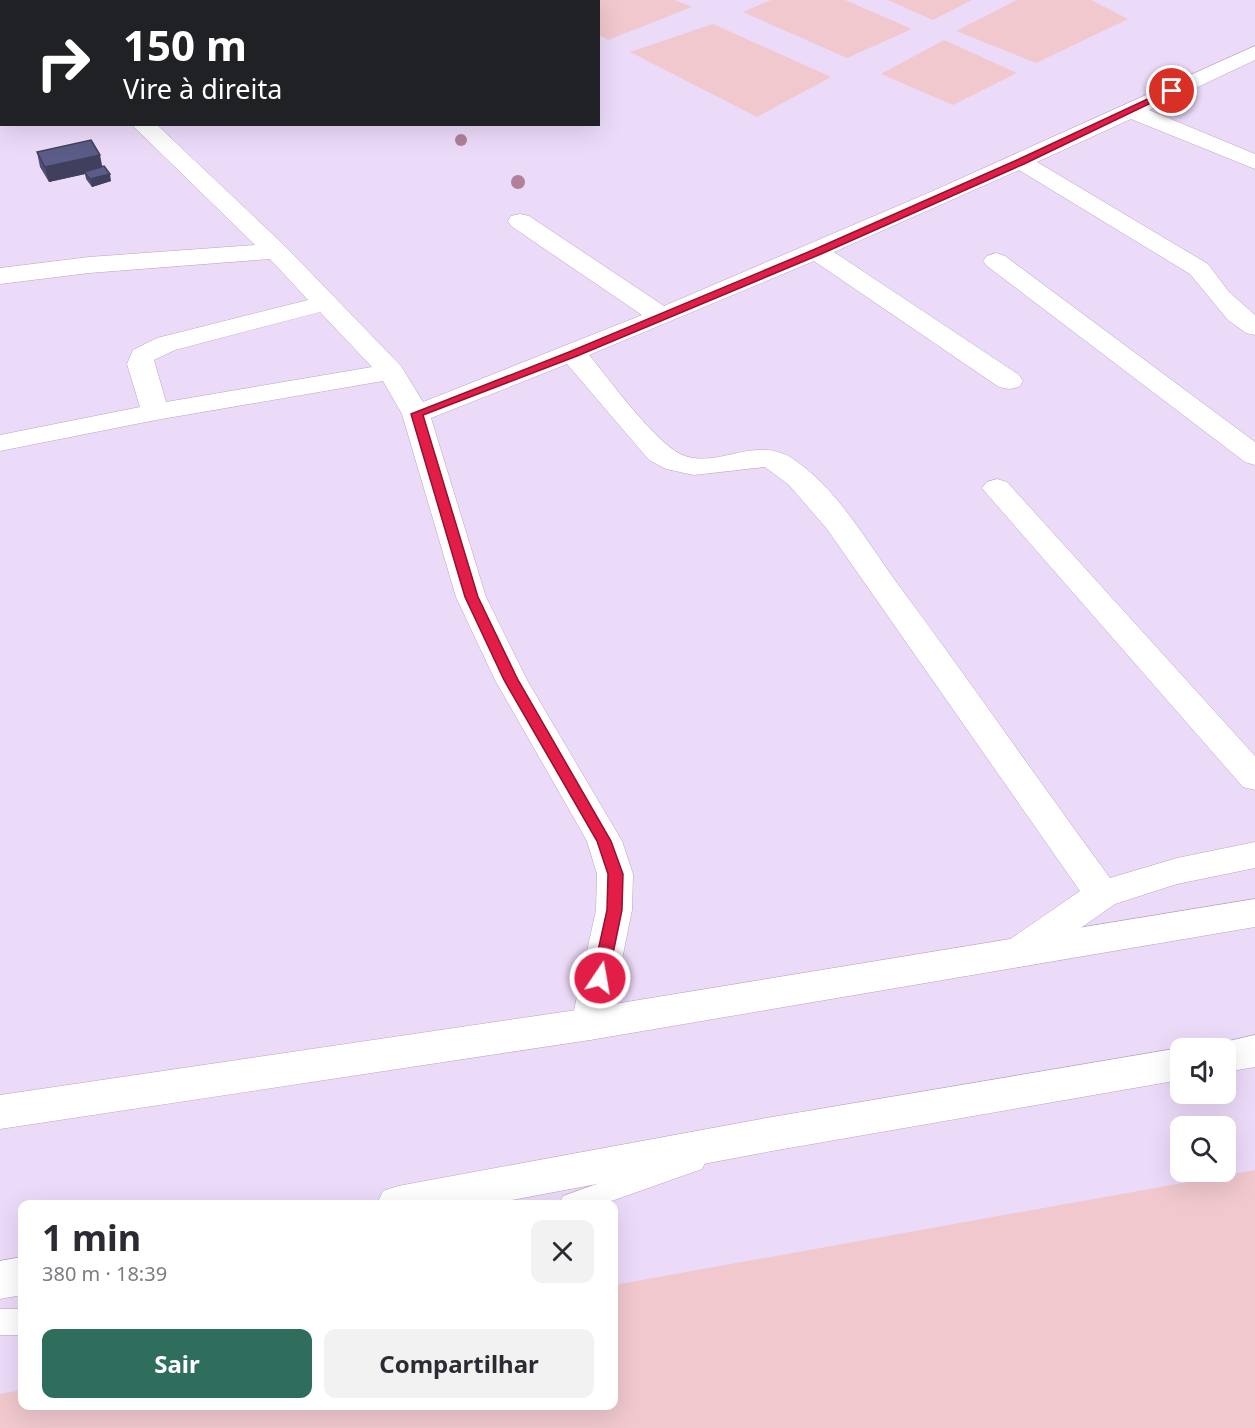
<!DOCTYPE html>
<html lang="pt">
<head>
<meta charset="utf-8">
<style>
	:root { --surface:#fff; --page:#f2f2f3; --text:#2b2b33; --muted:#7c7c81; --accent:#2f6e5c }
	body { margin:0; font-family:"Noto Sans",sans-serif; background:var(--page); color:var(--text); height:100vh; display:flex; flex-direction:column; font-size:22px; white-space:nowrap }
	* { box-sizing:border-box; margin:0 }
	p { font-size:20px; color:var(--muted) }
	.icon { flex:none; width:33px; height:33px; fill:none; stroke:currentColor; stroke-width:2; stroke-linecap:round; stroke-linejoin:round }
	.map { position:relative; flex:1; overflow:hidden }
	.panel { position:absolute; left:18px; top:1200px; width:600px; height:210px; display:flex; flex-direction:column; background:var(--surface); border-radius:12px; box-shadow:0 6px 24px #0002 }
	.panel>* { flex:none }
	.hud { position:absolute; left:0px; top:0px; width:600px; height:126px; box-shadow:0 6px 24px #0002; background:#202124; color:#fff; overflow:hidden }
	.controls { position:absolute; left:1170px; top:1038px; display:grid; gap:12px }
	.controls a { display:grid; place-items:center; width:66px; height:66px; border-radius:12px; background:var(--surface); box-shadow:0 6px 24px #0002; font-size:30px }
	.pin { position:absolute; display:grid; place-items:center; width:51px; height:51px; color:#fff; margin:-26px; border:3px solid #fff; border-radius:50%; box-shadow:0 2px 6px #0007 }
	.me { position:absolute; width:66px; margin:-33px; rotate:12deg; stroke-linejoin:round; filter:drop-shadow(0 0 4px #0008) }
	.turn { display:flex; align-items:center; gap:21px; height:126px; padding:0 24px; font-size:27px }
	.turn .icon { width:78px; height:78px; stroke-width:2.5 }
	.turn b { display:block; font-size:42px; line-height:51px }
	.round { display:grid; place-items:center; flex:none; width:63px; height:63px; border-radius:12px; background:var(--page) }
	.headline { display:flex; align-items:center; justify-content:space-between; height:102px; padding:0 24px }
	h1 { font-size:36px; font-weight:700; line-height:45px }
	.cta { display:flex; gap:12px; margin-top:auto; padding:12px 24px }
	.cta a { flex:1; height:69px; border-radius:12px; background:var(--accent); color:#fff; font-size:24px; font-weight:700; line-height:69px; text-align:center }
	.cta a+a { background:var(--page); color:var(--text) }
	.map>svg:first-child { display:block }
	.green { fill:#f0c8ce }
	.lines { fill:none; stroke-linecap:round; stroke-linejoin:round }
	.lane-casing { stroke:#b7a5c4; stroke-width:1 }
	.street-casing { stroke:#b7a5c4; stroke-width:1 }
	.secondary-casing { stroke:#b7a5c4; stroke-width:1 }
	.lane { fill:#fff; fill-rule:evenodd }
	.street { fill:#fff; fill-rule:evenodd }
	.secondary { fill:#fff; fill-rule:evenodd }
	.tree { fill:#b08198 }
	.wall { fill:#4e4f74 }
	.shaded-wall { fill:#40405e }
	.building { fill:#5b5c87; stroke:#40405e; stroke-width:1.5 }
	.route { fill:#e11d48; stroke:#92132f; stroke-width:1.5 }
</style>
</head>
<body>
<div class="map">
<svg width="1255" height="1428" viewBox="0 0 1255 1428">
	<rect width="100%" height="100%" fill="#ecdaf9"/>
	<path class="green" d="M534,0H675L692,7L608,40L599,35L598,2Z
		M771,0H845L912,29L847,58L743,12Z
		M888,0H972L933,20Z
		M1017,0H1091L1128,19L1036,63L956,31Z
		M713,24L831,77L757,117L630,52Z
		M944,40L1017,73L953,105L881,74Z
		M1255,1170V1428H0V1394L22,1390V1406H614V1285Z"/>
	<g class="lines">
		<defs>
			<path id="lane" d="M693,1150L702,1153L706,1161L702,1169L603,1204H559L563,1196Z
				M0,1309H22V1335H0Z"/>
			<path id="street" d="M0,0H17L18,2H2V7Z
				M1255,46V60L1149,110L1255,154V169L1131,119L1037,162L1208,264L1229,292L1255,315V335L1246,333L1228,320L1190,274L1019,170L834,252L1019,375L1023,381L1019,387L1009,389L999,387L814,261L589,355C609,379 659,448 685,456C722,468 758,433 796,461C838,490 867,542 897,583C969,680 1038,780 1110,878L1177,858L1255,842V868L1177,884L1115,904L1032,962L1019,967L1006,962L1000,952L1006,942L1080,891L827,529L789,485L765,467L694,475L666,469L649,460L567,364L431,418L486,597L527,680L622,841L633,874L632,910L609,1024L604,1035L590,1040L576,1035L571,1024L596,910L597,874L587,841L495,680L456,597L402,414L383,381L156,420L0,451V435L140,407L127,364L133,350L157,338L308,300L270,259L89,273L0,284V268L89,257L255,245L131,124H156L285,246L401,366L423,402L642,315L511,226L508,221L511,216L520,214L529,216L664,306L935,190ZM320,312L372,367L166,402L154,360L175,350Z
				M2,95V109L0,110V96Z
				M996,253L1005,256L1255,442V465L1245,462L987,266L983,261L987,256Z
				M997,479L1007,482L1255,756V790L1243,787L987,494L982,488L987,482Z"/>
			<path id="secondary" d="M1255,899V927L590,1040L0,1129V1095L590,1008Z
				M1255,1035V1067L1226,1072V1048H1210L1212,1045Z
				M1180,1048V1080L772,1151L491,1204H377L383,1191L398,1186L772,1117Z
				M22,1257V1295L0,1299V1261Z"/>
		</defs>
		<use href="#lane" class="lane-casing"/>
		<use href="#street" class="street-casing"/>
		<use href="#secondary" class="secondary-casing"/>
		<use href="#lane" class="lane"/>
		<use href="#street" class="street"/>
		<use href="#secondary" class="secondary"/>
	</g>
	<g class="tree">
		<circle cx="461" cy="140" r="6"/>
		<circle cx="518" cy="182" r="7"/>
	</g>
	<path class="wall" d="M37,152L103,166L111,181L92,187L86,179L85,174L49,182L40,167Z"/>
	<path class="shaded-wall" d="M100,155L103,170L84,172L85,174L49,182L45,167Z
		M110,174L111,181L92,187L90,179Z"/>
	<path class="building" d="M91,140L100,155L45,167L37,152Z
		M104,166L110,174L90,179L84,172Z"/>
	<path class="route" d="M1169,89L1176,91L1024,164L821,254L577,356L423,415L478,597L518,680L611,841L623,874L622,910L608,978L606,983H594L592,978L607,910L608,874L597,841L504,680L465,597L411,414L569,352L813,250L1017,160Z"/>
</svg>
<div class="controls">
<a><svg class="icon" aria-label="sound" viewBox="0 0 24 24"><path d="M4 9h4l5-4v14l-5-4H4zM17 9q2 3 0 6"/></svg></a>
<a><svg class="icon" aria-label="search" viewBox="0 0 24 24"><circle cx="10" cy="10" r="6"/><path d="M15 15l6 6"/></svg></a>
</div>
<div class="pin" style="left:1172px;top:91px;background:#d93025"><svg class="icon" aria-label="arrive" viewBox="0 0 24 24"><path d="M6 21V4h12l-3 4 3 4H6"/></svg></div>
<svg class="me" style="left:600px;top:978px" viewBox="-20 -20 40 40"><circle r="17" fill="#e11d48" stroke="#fff" stroke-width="3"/><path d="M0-11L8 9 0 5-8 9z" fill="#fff"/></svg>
<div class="hud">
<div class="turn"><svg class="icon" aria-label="right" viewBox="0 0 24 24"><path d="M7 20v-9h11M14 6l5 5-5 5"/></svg><div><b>150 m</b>Vire à direita</div></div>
</div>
<section class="panel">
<div class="headline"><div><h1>1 min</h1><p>380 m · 18:39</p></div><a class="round"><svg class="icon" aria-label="close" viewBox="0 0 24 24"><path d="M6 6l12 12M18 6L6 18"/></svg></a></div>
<div class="cta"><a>Sair</a><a>Compartilhar</a></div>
</section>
</div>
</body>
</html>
